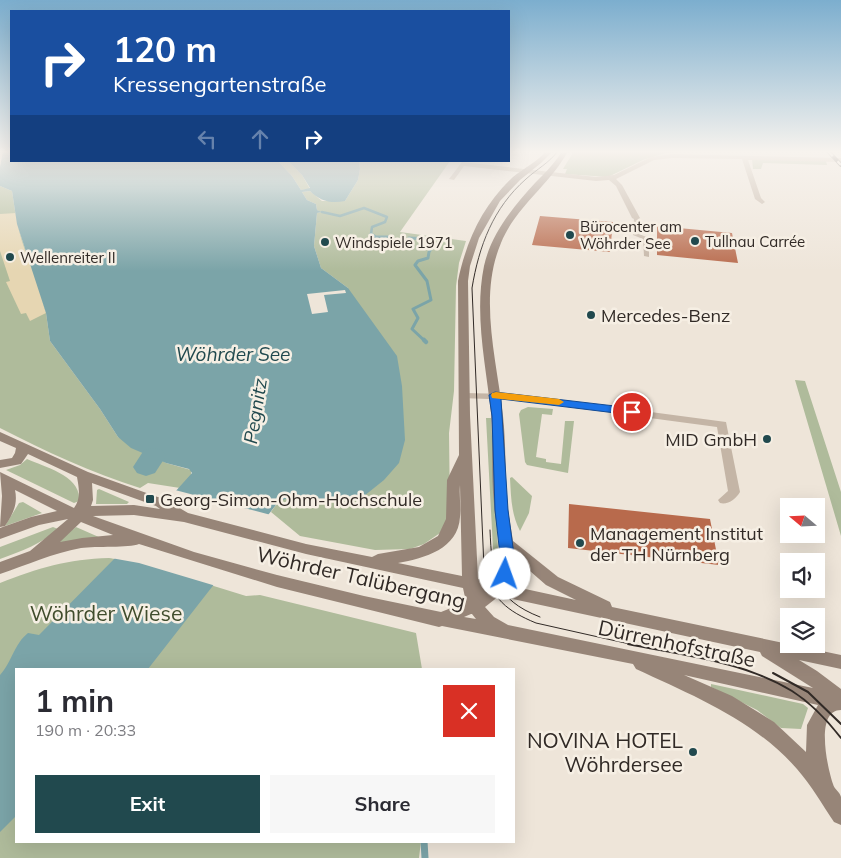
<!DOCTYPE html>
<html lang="en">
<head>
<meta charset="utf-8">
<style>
	:root { --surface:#fff; --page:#f7f7f7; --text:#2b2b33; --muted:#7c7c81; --accent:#21494e }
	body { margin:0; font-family:Mulish,sans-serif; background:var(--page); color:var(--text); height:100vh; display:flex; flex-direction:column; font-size:19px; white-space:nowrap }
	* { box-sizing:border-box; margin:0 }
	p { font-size:16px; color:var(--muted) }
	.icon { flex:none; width:28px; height:28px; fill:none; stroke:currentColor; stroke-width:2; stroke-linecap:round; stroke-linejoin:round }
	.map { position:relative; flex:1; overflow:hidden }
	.side { position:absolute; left:15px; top:668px; width:500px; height:175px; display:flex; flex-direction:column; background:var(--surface); border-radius:0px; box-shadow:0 5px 20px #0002 }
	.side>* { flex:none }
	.banner { position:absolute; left:10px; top:10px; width:500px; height:152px; border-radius:0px; box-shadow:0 5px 20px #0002; background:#1a4fa0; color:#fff; overflow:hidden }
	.needle { width:32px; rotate:289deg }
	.fabs { position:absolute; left:780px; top:498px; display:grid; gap:10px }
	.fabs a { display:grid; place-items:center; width:45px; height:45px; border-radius:0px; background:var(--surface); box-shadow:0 5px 20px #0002; font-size:25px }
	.pin { position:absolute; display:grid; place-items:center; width:42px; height:42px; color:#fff; margin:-21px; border:2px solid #fff; border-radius:50%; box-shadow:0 1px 5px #0007 }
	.me { position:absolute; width:55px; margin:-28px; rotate:3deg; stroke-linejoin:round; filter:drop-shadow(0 0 4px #0008) }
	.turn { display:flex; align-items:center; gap:18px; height:105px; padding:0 20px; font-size:22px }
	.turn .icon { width:65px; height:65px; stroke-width:2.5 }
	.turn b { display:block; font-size:35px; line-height:42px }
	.lanes { display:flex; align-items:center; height:48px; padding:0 20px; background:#0003; justify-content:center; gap:25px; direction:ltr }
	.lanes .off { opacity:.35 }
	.round { display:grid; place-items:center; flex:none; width:52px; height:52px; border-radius:0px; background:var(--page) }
	.overview { display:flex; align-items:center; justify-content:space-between; height:85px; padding:0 20px }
	h1 { font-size:30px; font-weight:700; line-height:38px }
	.action { display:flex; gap:10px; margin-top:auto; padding:10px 20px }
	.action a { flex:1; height:58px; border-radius:0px; background:var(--accent); color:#fff; font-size:20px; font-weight:700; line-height:58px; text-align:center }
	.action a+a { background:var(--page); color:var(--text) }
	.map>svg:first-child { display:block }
	.green { fill:#afbb9b }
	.sand { fill:#e6d6b2 }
	.water { fill:#7ba4a8 }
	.pier { fill:#eee5d9 }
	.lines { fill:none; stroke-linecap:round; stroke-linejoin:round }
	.stream-far3 { stroke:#7ba4a8; stroke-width:2.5 }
	.stream-far2 { stroke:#7ba4a8; stroke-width:3 }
	.stream-far1 { stroke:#7ba4a8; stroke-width:4.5 }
	.stream { stroke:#7ba4a8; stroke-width:7 }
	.river { fill:#7ba4a8; fill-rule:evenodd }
	.building { fill:#b86a4c }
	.pedestrian { fill:#c4b5a6; fill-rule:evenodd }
	.minor { fill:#c4b5a6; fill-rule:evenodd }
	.secondary { fill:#978578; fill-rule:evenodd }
	.tram-far1 { stroke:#312a26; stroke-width:1 }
	.tram { stroke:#312a26; stroke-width:2 }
	.rail-casing { stroke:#312a26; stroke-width:4 }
	.rail { stroke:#f6efe4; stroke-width:2.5; stroke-dasharray:7; stroke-linecap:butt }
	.route { fill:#1a73e8; stroke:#114b97 }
	.slow { fill:#f59e0b }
	.poi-dot { fill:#21494e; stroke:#f6efe4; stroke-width:2 }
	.labels { text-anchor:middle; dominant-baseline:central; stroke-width:5; stroke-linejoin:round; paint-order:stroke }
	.far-poi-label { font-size:15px; fill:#312a26; stroke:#f6efe4; text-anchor:start }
	.poi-label { font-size:18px; fill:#312a26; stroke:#f6efe4; text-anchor:start }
	.water-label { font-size:19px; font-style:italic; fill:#21494e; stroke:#f6efe4 }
	.near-street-label { font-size:21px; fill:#312a26; stroke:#f6efe4 }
	.near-park-label { font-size:21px; fill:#404d2d; stroke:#f6efe4 }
	.near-poi-label { font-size:21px; fill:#312a26; stroke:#f6efe4; text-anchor:end }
</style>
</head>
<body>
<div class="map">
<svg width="841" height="858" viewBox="0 0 841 858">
	<rect width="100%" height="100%" fill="#eee5d9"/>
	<path class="green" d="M574,151H693L666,153L643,160L608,177L565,174L567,169H563Z
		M752,159L826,161L827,165L763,163L761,169H753Z
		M278,161L289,162L302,175L310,189L301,190L292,176Z
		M359,161H450L400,232L466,241L459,263L456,286L454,391L449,433L450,513L440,533L424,544L410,549L375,550L300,536L271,512C277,503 285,493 297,498L348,288L321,268L314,246L317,213L321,212L317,210L316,204L307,200L302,192L310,191L322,201H345L358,180L360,169Z
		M0,186L12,191L17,224L46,313L50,341L100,409L118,437L166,463L191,470V476L180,488L148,483L140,488C92,473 45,451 0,428Z
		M795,380L805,381L841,492V536Z
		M528,407L553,409L552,415L542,414L536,457L546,459V462L561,464L565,421H574L568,473L527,465L525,462L519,414L521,410Z
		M486,418H491L499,567H494Z
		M27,459C45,467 82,476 79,501L74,503L6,470L20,465Z
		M512,477L532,496L529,513L520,531C511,514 511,496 510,478Z
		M99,489L129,502L127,504H96L97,490Z
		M23,502L42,513L5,526L19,503Z
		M53,527L58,529C41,544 22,551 0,559V547Z
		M76,527L101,538L51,547Z
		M109,558L133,561L246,596L260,595L416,633L422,669H16V841H421L419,858H0V583C38,568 68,559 109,558Z
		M711,684L803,704L808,708L801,729L781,728L757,710L711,687Z"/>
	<path class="sand" d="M16,213C18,235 27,255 35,276C40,288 42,301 46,313L30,321L26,313L21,314L6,282L10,281L0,251V214Z"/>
	<path class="water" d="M3,151H11V161H278L292,176L301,190L310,188L302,175L288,161H359L360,169L358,180L345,201C331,204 320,201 310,191L302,192L307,200L316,204L317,210L322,212L317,213L314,246L321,268L348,288L397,356L402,386L405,440L399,463L384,480L359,500L308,501L292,497L279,501L148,669H16V816L0,832V675C12,662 14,644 28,633L39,635L120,553L192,473L189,469L166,463L131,448L118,437L100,409L50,341L46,313L17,224L12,191L0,186V167Z"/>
	<path class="pier" d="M345,290L346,293L324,295L328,312L312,314L307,294Z
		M175,490L271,515L216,586L139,563L111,558Z"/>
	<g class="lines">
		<path class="stream-far3" d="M322,212L340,216L364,208L387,217L385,222L372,227L371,234L374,236"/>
		<path class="stream-far2" d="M371,234L376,237H391
			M409,238L429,239L435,243L429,252L428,258L418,261L415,265L427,281L431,300L413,309L418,318L412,329L426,342"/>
		<path class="stream-far1" d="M424,340L426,342"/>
		<path class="stream" d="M424,841L425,858"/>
		<path class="river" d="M153,448L162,450L166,456L155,473L146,476L137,473L133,467L144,450Z"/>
	</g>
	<path class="building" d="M540,216L613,222L610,252L532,245Z
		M657,226L732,233L738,263L657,255Z
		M569,504L710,519L719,565L568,548Z"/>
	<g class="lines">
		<path class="pedestrian" d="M634,217L638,218L639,234L649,238V257L644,256L643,239L633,235Z"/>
		<path class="minor" d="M672,154L841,158V162L748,160L761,198L765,202L762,204L755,199L742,159L672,158L654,160L616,179L622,185L640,218L636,220L632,218L616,186L609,180L596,181L464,166L454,180L449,179L462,162L596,177L614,175L651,157Z
			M464,393L515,394L726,422L740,492C736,499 728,505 720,503L718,500L728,491L717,427L515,400L460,398L459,396Z"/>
		<path class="secondary" d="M546,151H553L541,163L520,180L500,201L479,238L470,266L468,281L470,415L478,579L493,582C508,561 495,528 494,504C491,474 493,444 491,413C486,365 474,315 484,266C491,234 513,207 535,183C545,173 555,163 562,151H568C550,185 516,206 501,243C478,297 497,360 503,416C506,443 505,471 507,499C508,513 511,527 513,541L558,577L610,602L612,607L841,655V669L799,660L817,671L841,689V710C814,710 828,770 833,784C834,789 840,792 841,797C841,806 841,817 841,825L834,822C822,804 811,785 797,769C754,720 694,696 636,669L633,664L442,626L439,627L277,587L139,544C129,548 96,546 81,548C53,553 27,565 0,574V562L30,551L68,519L39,525L0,539V528L31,517L57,511L15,490C18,504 13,514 5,526L0,527L2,496L0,472L74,508C81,499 79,488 77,477L28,454L21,464L0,468V460L12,458L15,453L16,448L0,441V432L88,472L166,500L188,513L306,544L372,557L378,554L419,547L438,536L446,519L447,480L459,455L458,281C466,241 483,205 513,177C524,168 537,162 546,151ZM92,483L156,506L160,509L134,505L91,506L93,500ZM460,485L462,576L398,563C425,558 458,549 460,517C461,506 459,496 460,485ZM134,515L184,522L306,554L463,588L466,602L441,612L364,596L277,575L194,552L93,516ZM81,522L113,535L82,538L60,542ZM515,558L546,585L576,600L507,585L513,573ZM499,596L760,652L762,656L813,688L508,625L494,617L485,607ZM472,614L476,619L464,617L471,614ZM684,675L818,705L807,725L806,752L774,722L732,696Z"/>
		<path class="tram-far1" d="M558,151C549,163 537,169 526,179C493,208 479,246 472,288L484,568C492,599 507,611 536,623L634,645
			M490,530C492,575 494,599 540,617"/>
		<path class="tram" d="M628,644C682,655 743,661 792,691C811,703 827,720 841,738
			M773,673L808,692L841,724"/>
		<defs>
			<path id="rail" d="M828,151L841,165"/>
		</defs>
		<use href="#rail" class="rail-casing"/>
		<use href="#rail" class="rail"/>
	</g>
	<linearGradient id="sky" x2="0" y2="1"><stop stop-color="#7caece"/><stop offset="0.56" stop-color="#f7f3ee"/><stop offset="1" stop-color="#f7f3ee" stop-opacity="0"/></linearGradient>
	<rect width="841" height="271" fill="url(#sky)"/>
	<path class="route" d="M495,392L632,408L638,412L632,415L501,399L508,510L514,555L510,577L505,579L500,577L498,574L500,555L495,510L492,416L489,395Z"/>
	<path class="slow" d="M496,392L559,399L564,402L559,405L492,398L491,395L492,393Z"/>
	<g class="poi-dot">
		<circle cx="570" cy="235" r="5"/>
		<circle cx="695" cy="241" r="5"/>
		<circle cx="325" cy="242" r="5"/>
		<circle cx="10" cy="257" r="5"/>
		<circle cx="591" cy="315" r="5"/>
		<circle cx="767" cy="439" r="5"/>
		<rect x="145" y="494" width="10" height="10" rx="2.5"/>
		<circle cx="580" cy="543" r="5"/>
		<circle cx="693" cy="752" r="5"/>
	</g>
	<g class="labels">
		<g class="far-poi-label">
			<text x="580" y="226">Bürocenter am<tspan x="580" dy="17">Wöhrder See</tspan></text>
			<text x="705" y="241">Tullnau Carrée</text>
			<text x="335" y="242">Windspiele 1971</text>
			<text x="20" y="257">Wellenreiter II</text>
		</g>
		<g class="poi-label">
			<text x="601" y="315">Mercedes-Benz</text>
			<text x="757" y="439" text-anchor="end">MID GmbH</text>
			<text x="160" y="499">Georg-Simon-Ohm-Hochschule</text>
			<text x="590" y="533">Management Institut<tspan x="590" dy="21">der TH Nürnberg</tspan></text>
		</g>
		<g class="water-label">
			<text x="233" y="354">Wöhrder See</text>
			<text transform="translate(255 411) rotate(-81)">Pegnitz</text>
		</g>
		<g class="near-street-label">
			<text transform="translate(361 577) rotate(13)">Wöhrder Talübergang</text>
			<text transform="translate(677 643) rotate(12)">Dürrenhofstraße</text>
		</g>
		<g class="near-park-label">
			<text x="106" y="613">Wöhrder Wiese</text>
		</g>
		<g class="near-poi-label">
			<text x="683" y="740">NOVINA HOTEL<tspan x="683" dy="24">Wöhrdersee</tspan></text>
		</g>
	</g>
</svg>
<div class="fabs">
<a><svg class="needle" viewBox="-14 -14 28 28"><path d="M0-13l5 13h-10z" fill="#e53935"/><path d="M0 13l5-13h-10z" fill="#7c7c81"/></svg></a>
<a><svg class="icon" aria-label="sound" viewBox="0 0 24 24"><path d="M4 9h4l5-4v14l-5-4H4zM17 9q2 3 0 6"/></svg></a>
<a><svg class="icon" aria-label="layers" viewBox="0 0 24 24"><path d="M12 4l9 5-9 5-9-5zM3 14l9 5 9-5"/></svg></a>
</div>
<div class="pin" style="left:632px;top:412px;background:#d93025"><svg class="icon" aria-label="arrive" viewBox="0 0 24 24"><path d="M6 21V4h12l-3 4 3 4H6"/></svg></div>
<svg class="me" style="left:505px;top:574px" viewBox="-20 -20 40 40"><circle r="19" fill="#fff"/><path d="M0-13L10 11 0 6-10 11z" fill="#1a73e8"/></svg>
<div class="banner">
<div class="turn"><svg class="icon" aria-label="right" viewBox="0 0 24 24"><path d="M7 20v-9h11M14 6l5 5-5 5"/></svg><div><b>120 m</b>Kressengartenstraße</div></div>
<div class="lanes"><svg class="icon off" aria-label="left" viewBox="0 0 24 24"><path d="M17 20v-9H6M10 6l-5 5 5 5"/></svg><svg class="icon off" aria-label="ahead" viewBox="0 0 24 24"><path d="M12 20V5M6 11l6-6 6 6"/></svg><svg class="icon" aria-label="right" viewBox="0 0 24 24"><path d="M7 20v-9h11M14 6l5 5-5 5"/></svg></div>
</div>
<section class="side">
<div class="overview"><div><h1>1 min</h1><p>190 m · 20:33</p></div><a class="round" style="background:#d93025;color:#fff"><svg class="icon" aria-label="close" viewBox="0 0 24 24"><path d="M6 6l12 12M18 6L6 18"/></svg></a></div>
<div class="action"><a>Exit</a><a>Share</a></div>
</section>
</div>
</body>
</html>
